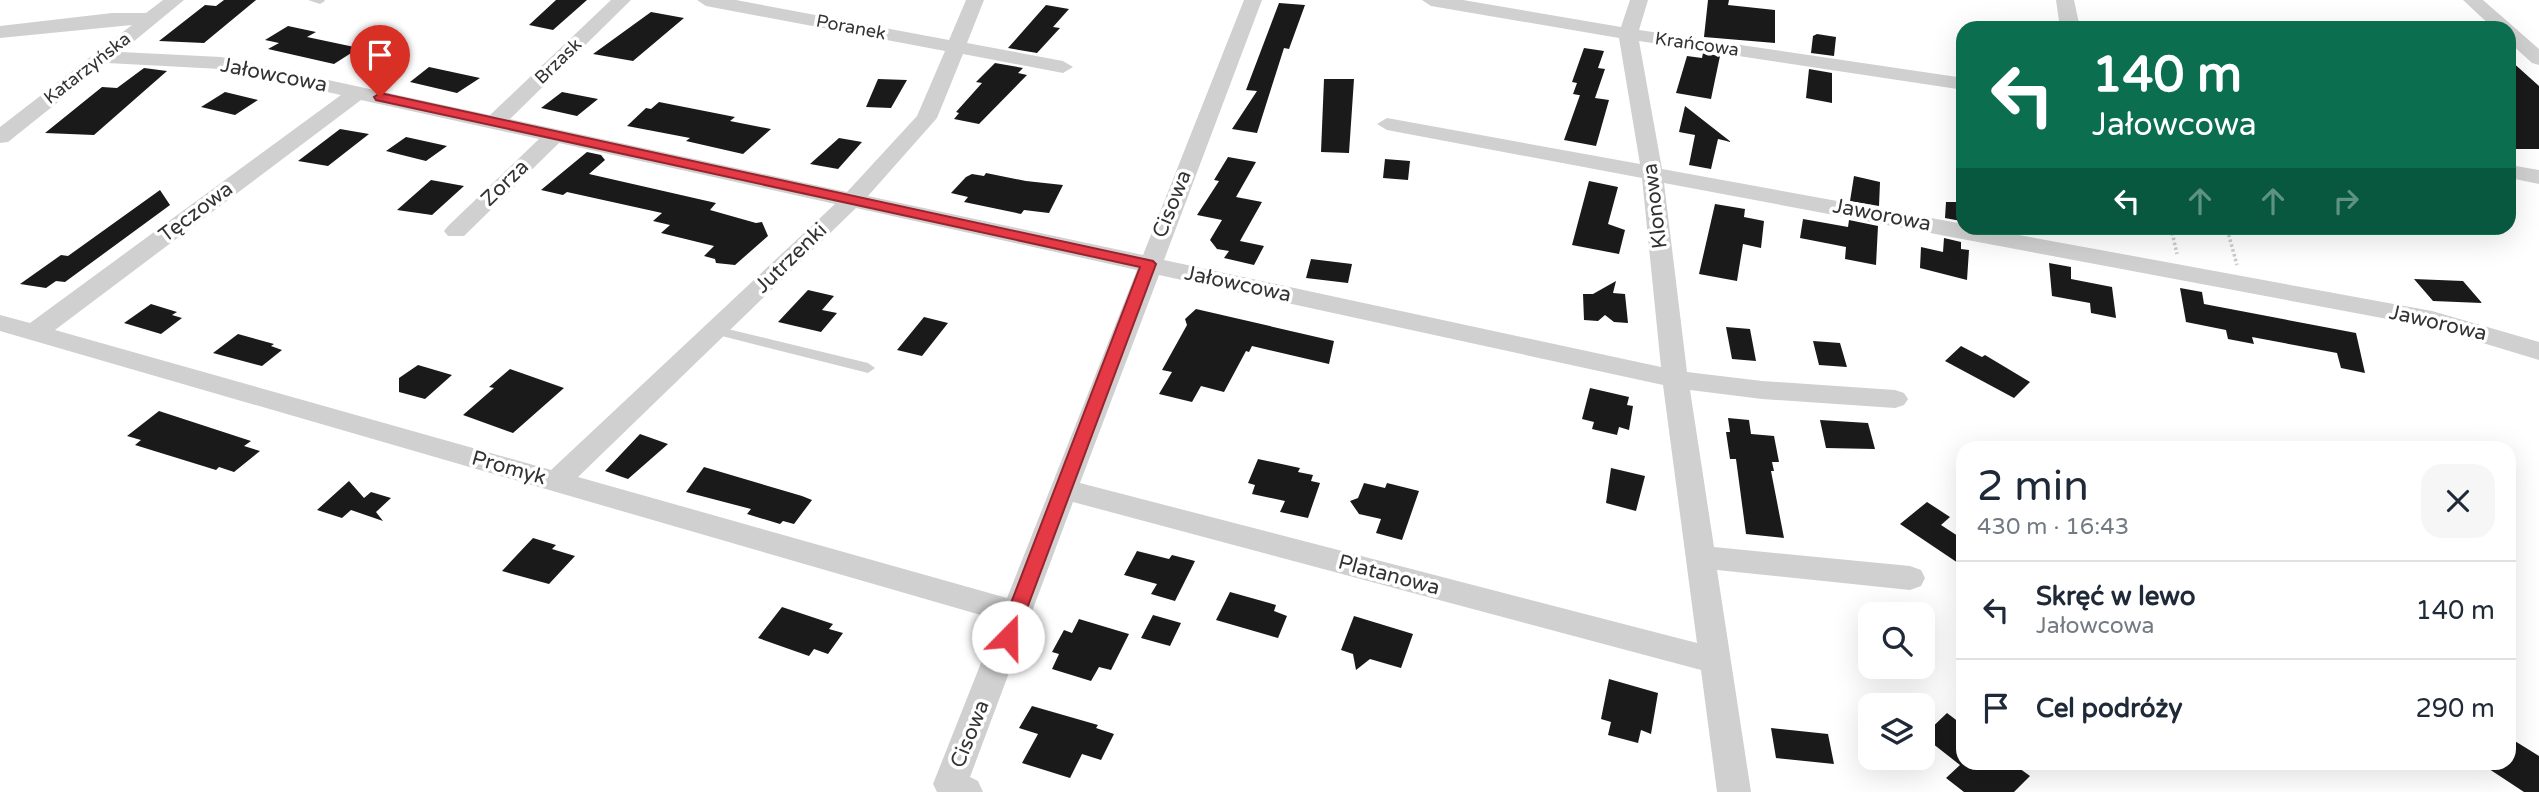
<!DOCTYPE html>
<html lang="pl">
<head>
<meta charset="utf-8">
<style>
	:root { --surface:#fff; --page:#f6f6f7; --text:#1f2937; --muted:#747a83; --line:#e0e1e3 }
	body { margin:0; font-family:"Varela Round",sans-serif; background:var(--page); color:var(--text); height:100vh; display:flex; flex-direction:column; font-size:26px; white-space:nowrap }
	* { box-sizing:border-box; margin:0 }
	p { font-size:23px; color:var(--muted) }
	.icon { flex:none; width:38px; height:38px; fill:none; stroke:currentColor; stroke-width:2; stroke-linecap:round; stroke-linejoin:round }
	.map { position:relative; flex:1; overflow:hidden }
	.sheet { position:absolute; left:1956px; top:441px; width:560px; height:329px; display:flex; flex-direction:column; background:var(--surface); border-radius:21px; box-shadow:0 7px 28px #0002 }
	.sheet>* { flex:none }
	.guide { position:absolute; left:1956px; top:21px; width:560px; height:214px; border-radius:21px; box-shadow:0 7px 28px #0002; background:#0b6e4f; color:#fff; overflow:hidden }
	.controls { position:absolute; left:1858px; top:602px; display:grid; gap:14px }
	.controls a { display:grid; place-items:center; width:77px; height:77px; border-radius:14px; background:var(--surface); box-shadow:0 7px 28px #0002; font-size:35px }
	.pin { position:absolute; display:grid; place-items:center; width:60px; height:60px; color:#fff; margin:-72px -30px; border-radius:50% 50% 50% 0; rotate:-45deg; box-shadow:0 0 7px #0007 }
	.pin .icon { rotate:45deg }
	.me { position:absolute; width:77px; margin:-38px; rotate:22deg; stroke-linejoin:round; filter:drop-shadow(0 0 5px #0008) }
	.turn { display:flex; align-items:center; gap:24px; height:147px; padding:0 21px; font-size:32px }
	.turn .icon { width:91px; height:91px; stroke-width:2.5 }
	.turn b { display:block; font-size:49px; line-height:60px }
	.lanes { display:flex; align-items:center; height:66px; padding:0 21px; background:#0003; justify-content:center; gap:35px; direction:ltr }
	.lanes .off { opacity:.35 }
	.round { display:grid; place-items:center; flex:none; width:74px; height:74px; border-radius:21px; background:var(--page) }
	.summary { display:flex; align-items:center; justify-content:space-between; height:119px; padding:0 21px }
	h1 { font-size:42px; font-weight:600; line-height:52px }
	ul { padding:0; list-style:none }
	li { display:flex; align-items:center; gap:21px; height:98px; padding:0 21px; border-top:2px solid var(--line) }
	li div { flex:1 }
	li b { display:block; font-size:26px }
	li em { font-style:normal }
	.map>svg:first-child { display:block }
	.building { fill:#1a1a1a }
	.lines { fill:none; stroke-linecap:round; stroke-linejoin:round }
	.path { stroke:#cdcdcd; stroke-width:3.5; stroke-dasharray:2.5 2.5; stroke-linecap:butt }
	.lane { fill:#d0d0d0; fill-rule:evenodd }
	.street { fill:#d0d0d0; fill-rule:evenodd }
	.route { fill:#e63946; stroke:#96252e; stroke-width:2 }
	.labels { text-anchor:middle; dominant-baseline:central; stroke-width:7; stroke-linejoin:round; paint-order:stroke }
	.far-street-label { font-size:18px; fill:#333; stroke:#fff }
	.street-label { font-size:21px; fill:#333; stroke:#fff }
</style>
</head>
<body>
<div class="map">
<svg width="2539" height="792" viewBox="0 0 2539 792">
	<rect width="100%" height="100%" fill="#fff"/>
	<path class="building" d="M224,0H256L204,43L159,41L205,5L216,6Z
		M556,0H587L553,30L529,25Z
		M1708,0H1729L1728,5L1775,10V43L1704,37Z
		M1279,3L1305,5L1289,49L1284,48L1257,133L1232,129L1257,91L1246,90Z
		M1046,5L1069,9L1053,27L1060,28L1037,53L1008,48Z
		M651,12L684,18L633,61L593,54Z
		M288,26L316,32L307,37L359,48L334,64L268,49L279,43L265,40Z
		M1817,34L1836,37L1834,56L1811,53L1813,36Z
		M1584,48L1604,51L1598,68L1605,69L1595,98L1609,100L1596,146L1564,140L1580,95L1590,97L1573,94L1577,83L1572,82Z
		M1703,53L1720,56L1711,99L1676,93L1687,56L1702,58Z
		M2510,60L2539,86V149H2510Z
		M995,63L1023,68L1018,73L1027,75L979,124L954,119L959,113L956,112L982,83L976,82Z
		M429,67L480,78L457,93L410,82Z
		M144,68L167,71L94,135L45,133L102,87L117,88Z
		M1809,69L1832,73V103L1806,98Z
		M878,79L907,80L891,108L866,107Z
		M1324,79H1354L1349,153L1321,152Z
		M225,92L258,100L235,115L201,107Z
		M562,92L598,99L577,116L541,108Z
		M659,102L735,117L730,121L771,129L743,154L686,141L690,138L627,126L646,108L651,109Z
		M1685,106L1731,142L1718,139L1711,169L1689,165L1695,135L1679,132Z
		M340,129L369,134L328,166L298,161Z
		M406,137L447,146L426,161L386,151Z
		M839,138L862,142L838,169L810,164Z
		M587,152L601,155L605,160L589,174L716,203L710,210L756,223L762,222L768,236L735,265L716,263L715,259L704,256L714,246L661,233L670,225L653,221L662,213L567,192L563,195L541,190Z
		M1228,157L1256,162L1236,197L1262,202L1240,241L1264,246L1254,265L1224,258L1229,251L1217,249L1210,240L1222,220L1197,215L1219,181L1214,180Z
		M1385,159L1410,161L1408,180L1383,178Z
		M986,173L1026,181L1063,185L1049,213L1024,210L1021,214L964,202L968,197L951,193L966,177L972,174L984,176Z
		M1854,176L1880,182L1879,206L1850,201Z
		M431,180L464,186L432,215L397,210Z
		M1589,181L1618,187L1608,224L1625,230L1619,254L1572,245Z
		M160,190L170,205L166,208L65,282L56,281L46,288L20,284L61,255L68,256Z
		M1946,202H1960L1961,221L1945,218Z
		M1715,204L1745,209L1744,217L1764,221L1761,248L1743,244L1737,281L1699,274Z
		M1803,219L1848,227L1849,220L1878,226L1876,265L1845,259L1846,247L1800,238Z
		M1944,238L1961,242V249L1969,250L1967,280L1920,268L1921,247L1943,252Z
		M1311,259L1352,264L1348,283L1306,278Z
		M2049,263L2071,267V279L2112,287L2116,318L2091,313L2090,303L2052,296Z
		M2414,279L2463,281L2482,303L2433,301Z
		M1616,281L1613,293L1625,294L1628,323L1614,322L1605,315L1598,321L1584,320L1583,294H1593Z
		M2180,288L2202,292L2204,304L2356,333L2365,373L2341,368L2337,353L2252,337L2254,344L2228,339L2226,330L2186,322Z
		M808,290L834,296L822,310L837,313L821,332L778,322Z
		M151,304L177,312L172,315L182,318L161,334L124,323Z
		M1196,309L1334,341L1329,364L1252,346L1249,352L1246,351L1224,392L1201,386L1192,402L1159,394L1172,372L1162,370L1187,325L1185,319Z
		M924,317L948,323L922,356L897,350Z
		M1726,327L1750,329L1756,361L1732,359Z
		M238,334L274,344L271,346L282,350L262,366L213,353Z
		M1813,341L1840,343L1847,367L1819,365Z
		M1961,346L1982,357L1985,355L2030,382L2014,398L1945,361Z
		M418,365L452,375L425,399L399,392V378Z
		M510,369L564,388L513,433L463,415L494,388L489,387Z
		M1590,388L1629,397L1627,405L1633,406L1629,430L1619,427L1617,435L1592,429L1594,422L1582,419Z
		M159,411L251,441L244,446L260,451L234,472L219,467L216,470L135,445L141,440L127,436Z
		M1728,418L1749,420L1751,434L1774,436L1779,462H1772L1774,471H1771L1784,538L1746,534L1736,459H1730L1726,432H1730Z
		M1820,420L1868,423L1875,449L1826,448Z
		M640,434L668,444L628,479L605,471Z
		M1258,459L1300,468L1298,472L1313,475L1311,481L1320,483L1308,518L1280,512L1285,501L1252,494L1255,485L1248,483Z
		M704,467L802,496L812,500L794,524L783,521L780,524L747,514L751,509L686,492Z
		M1611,468L1645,476L1636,511L1606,503Z
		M349,481L364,498L371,492L391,498L376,512L383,521L351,510L342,518L317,510Z
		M1364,483L1385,488L1387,483L1419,491L1402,540L1376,533L1381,519L1359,514L1350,501L1358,498Z
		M1927,502L1950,517L1941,525L1964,540V567L1900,524Z
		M533,538L556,545L552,549L575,556L549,584L502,571Z
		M1137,551L1169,559L1172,555L1195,561L1175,601L1151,594L1157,584L1124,575Z
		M1230,592L1276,605L1274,611L1287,616L1278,638L1216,620Z
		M782,607L833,624L829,629L843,633L828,654L814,649L809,656L758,638Z
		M1153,615L1181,623L1170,646L1141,638Z
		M1354,616L1413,634L1401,668L1370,659L1356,670L1353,654L1341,650Z
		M1079,619L1129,634L1111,670L1099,667L1091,681L1052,669L1059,654L1052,652L1064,630L1072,633Z
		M1609,679L1658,693L1651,734L1641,730L1638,743L1608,735L1611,722L1601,719Z
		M1032,706L1098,725L1096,728L1114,734L1101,760L1082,754L1070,778L1022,763L1038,734L1019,728Z
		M1947,713L1964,726V763H2012L2030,776L2014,792H1964L1946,778L1960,765L1923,736Z
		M1771,728L1828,734L1834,764L1776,758Z
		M2510,738L2539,756V792H2524L2480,763H2510Z"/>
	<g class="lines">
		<path class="path" d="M2171,228L2177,254
			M2221,228L2229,236L2237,265"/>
		<path class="lane" d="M308,0H324L325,1L320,4Z
			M715,326L868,363L875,368L868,373L710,333L708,330Z"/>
		<path class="street" d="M163,0H184L121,52L221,57L490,115L611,0H631L510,119L847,192L917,116L945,51L706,6L697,0H736L949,40L966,0H984L967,43L1063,61L1073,67L1063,73L963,54L937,118L868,196L1143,255L1244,0H1262L1164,260L1661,367L1642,178L1387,130L1377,124L1387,118L1640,164L1619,38L1431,6L1422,0H1463L1621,27L1630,0H1648L1639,30L1964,78V90L1639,41L1662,169L1964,224V228H1981L2432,311L2539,342V360L2430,327L1664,183L1687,372L1762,381L1895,390L1904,393L1908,399L1904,405L1895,408L1762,399L1690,390L1714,547L1910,566L1921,570L1925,578L1921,586L1910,590L1717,570L1751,792H1717L1701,670L1073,502L970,777L978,781L983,792H937L933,784L998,620L0,331V315L30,323L341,95L221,69L107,63L8,142L0,143V127L132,25L0,38V26L112,13H146ZM361,100L539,139L448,226L444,231L448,236H464L559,143L835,204L551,470L55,330ZM856,208L1137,270L1007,598L578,477ZM1159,275L1663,385L1697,643L1080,483Z
			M2056,0H2074L2080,28H2060Z
			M2463,0H2483L2539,49V65L2532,63L2510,43V28H2493Z
			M2510,165L2539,170V184L2510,178Z"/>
	</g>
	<path class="route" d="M380,93L1153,261L1156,264L1014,643H1001L998,637L1140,267L376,100L374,97Z"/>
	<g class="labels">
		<g class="far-street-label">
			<text transform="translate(851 27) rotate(11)">Poranek</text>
			<text transform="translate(1697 44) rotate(8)">Krańcowa</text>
			<text transform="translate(558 61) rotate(-44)">Brzask</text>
			<text transform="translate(87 68) rotate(-38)">Katarzyńska</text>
		</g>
		<g class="street-label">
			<text transform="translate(274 75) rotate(11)">Jałowcowa</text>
			<text transform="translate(505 183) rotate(-44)">Zorza</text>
			<text transform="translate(1172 204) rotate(-68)">Cisowa</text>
			<text transform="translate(1655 206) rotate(-97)">Klonowa</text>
			<text transform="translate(196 212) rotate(-37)">Tęczowa</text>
			<text transform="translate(1882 215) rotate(11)">Jaworowa</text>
			<text transform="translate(791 258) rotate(-44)">Jutrzenki</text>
			<text transform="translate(1238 284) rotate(12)">Jałowcowa</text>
			<text transform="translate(2438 323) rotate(13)">Jaworowa</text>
			<text transform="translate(509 468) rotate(16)">Promyk</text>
			<text transform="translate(1389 575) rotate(15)">Platanowa</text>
			<text transform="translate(970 734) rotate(-68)">Cisowa</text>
		</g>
	</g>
</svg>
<div class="controls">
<a><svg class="icon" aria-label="search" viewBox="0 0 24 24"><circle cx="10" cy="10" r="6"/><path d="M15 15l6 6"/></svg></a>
<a><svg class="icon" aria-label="layers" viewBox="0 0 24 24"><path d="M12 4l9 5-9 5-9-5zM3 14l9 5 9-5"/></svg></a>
</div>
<div class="pin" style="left:380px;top:97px;background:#d93025"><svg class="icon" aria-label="arrive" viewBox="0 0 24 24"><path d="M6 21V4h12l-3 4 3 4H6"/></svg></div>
<svg class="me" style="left:1008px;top:637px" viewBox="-20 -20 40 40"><circle r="19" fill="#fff"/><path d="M0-13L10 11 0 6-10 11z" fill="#e63946"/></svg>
<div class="guide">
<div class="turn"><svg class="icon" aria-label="left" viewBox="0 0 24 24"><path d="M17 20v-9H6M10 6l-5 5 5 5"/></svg><div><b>140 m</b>Jałowcowa</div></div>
<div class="lanes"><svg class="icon" aria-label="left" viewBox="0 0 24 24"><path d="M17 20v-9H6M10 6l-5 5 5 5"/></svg><svg class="icon off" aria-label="ahead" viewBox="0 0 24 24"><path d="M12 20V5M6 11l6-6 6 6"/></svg><svg class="icon off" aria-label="ahead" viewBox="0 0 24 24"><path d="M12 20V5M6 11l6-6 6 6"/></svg><svg class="icon off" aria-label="right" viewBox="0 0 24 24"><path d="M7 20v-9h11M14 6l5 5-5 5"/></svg></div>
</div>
<section class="sheet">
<div class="summary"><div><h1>2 min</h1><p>430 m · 16:43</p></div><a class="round"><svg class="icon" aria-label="close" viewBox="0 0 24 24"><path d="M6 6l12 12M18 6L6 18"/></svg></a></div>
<ul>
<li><svg class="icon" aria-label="left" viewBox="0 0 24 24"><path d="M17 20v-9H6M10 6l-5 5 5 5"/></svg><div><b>Skręć w lewo</b><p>Jałowcowa</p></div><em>140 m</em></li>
<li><svg class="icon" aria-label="arrive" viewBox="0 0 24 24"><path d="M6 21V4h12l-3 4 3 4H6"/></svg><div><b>Cel podróży</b></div><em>290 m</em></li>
</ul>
</section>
</div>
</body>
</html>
